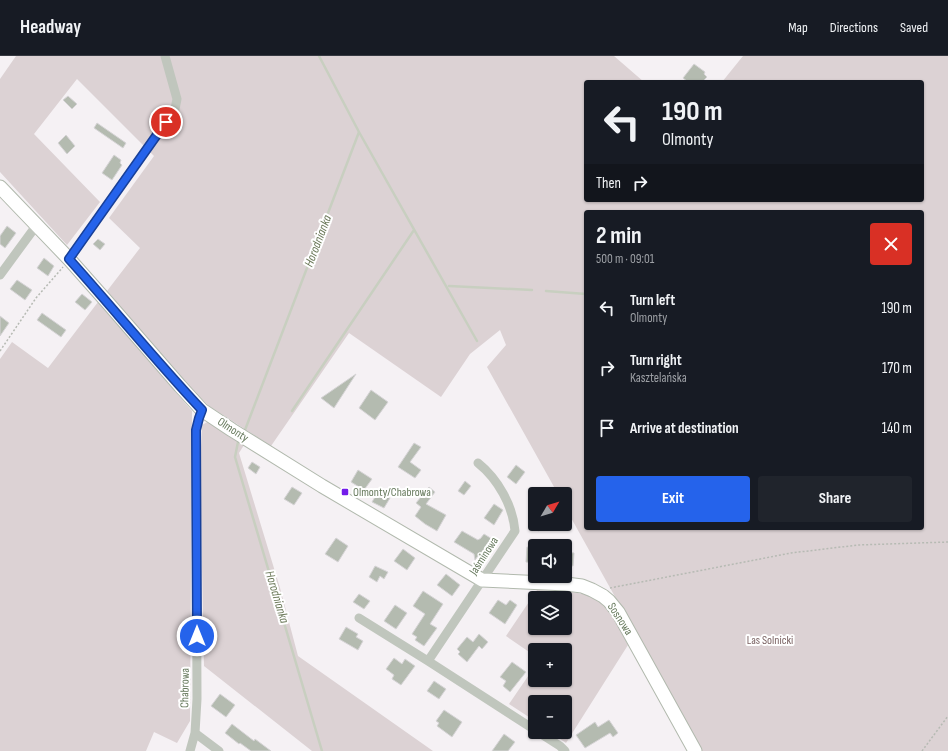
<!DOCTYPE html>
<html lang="en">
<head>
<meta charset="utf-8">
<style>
	:root { --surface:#171b24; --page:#20242c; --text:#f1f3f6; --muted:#9ea1a6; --line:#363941; --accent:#2563eb }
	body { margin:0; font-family:"Sofia Sans Condensed",sans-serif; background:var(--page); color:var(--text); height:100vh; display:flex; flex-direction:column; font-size:15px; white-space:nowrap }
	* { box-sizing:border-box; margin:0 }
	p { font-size:13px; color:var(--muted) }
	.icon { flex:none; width:22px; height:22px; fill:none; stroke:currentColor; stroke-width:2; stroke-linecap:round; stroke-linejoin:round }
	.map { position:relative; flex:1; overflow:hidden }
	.sheet { position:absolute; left:584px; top:154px; width:340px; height:320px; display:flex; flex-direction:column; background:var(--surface); border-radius:4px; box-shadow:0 1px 3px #0004 }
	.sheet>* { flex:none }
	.banner { position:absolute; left:584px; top:24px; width:340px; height:122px; border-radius:4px; box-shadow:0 1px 3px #0004; background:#171b24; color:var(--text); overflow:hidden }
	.needle { width:26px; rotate:52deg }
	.fabs { position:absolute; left:528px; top:431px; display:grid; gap:8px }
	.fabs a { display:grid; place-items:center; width:44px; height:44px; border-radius:4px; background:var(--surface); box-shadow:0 1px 3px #0004; font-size:20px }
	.pin { position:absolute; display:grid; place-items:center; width:34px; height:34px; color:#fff; margin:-17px; border:2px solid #fff; border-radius:50%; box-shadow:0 1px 4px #0007 }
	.me { position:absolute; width:44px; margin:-22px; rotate:0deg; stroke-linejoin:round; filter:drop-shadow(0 0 3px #0008) }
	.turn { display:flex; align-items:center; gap:14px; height:84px; padding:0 12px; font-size:18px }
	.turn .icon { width:52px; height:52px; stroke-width:2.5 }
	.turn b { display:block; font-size:28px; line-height:34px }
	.then { display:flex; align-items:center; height:38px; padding:0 12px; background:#0003; gap:8px; font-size:15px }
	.round { display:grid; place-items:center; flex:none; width:42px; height:42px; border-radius:4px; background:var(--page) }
	.overview { display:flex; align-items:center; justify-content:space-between; height:68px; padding:0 12px }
	h1 { font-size:24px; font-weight:700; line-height:30px }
	.cta { display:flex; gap:8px; margin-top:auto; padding:8px 12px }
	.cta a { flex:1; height:46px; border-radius:4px; background:var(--accent); color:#fff; font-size:16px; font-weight:700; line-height:46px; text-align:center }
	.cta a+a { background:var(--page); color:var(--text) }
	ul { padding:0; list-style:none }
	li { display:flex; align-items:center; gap:12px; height:60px; padding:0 12px }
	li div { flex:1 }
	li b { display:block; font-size:15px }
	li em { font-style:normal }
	header { display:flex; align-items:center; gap:24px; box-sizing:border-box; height:56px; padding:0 20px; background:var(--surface); border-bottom:1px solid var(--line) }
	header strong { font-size:19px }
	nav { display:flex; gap:22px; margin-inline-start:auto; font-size:14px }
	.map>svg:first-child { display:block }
	.green { fill:#dcd2d4; fill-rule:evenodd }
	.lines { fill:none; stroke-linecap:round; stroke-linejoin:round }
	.stream { stroke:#c8cfc0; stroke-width:2.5 }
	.building { fill:#b4bbb0; stroke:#d6d4d6 }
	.secondary-casing { stroke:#b1b9ad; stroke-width:15 }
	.path { stroke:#b6bab3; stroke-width:1.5; stroke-dasharray:2 2; stroke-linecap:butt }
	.street { stroke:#c0c6bd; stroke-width:9 }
	.secondary { stroke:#fff; stroke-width:13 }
	.route-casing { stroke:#184099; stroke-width:10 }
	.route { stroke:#2563eb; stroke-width:7 }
	.poi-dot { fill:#731cea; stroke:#fff; stroke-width:1.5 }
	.labels { text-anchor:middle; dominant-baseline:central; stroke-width:4; stroke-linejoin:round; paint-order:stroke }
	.street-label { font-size:12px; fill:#65785b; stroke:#fff }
	.poi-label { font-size:12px; fill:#65785b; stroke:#fff; text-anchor:start }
	.park-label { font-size:12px; fill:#7a6262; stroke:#fff }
	.water-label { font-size:13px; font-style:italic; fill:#6b7959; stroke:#fff }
</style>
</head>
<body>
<header>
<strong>Headway</strong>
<nav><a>Map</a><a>Directions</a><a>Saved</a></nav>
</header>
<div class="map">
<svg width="948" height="695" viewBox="0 0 948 695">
	<rect width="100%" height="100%" fill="#f5f1f4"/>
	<path class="green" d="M16,0H614L644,26H586V144H922V26H722L743,0H948V695H701L565,451V438H558L487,311L506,289L500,274L470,298L441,341L349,277L271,390L209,350L190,332L107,235L140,192L109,162L154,100L77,23L34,78L100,146L67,189L0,116V23ZM586,156H922V472H586Z
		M98,246L192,355L190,665L177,687L154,676L146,695H0V303L12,286L48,312Z
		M209,365L244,389L239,397L280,532L298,600L433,695H312L204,610L200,412L202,369Z
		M537,534C552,535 568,535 583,538C606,542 618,571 628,589L566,687L550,676H565V646H535V665L509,648L535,610V624H565V594H535V600L506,580ZM535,542H565V572H535Z"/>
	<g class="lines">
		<path class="stream" d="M359,76L477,285
			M449,230L532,234
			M546,235L586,238
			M292,355L414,174
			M245,374L359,76L319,0
			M238,386L235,401L322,695"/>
	</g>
	<path class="building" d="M694,8L705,16L704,18L707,21L702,26H688L683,22Z
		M68,40L77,48L72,53L63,44Z
		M97,67L126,87L123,92L94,72Z
		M66,79L75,90L67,98L58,87Z
		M114,99L121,104L120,107L122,109L112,124L102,117Z
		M7,170L16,177L5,192L0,188V180Z
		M98,183L105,188L100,194L93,188Z
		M44,202L54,210L48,220L37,212Z
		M17,224L32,234L25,244L10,233Z
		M82,238L92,246L85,254L75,246Z
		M42,257L66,274L61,281L37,264Z
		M0,260L9,267L0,280Z
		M356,318L334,352L321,342Z
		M371,334L388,346L375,364L359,352Z
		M414,387L421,391L410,406L421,414L415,422L398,411Z
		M252,406L260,411L256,418L248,412Z
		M516,409L525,416L516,428L507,421Z
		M358,414L372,423L364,434L351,426Z
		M465,425L471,430L464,439L458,435Z
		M292,431L302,437L294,449L284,443Z
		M429,431L435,436L426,448L446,459L437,475L425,468L415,460L421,451L416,447Z
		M378,436L390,442L384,452L372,446Z
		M494,448L503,454L494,469L484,462Z
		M534,468H551L538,475Z
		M462,475L478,484L479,483H480L484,478L492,483L487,495L482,502L478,500L475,504L474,498L454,486Z
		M336,482L348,490L338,506L325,498Z
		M527,491L535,492V507L526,506Z
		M403,493L415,502L407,514L394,505Z
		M565,496L574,497L573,510L565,509Z
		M375,510L388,516L384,523L380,520L377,526L369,521Z
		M446,518L460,529L452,540L437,529Z
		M423,535L443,548L430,568L437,572L424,590L415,584L417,581L412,578L425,558L413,550Z
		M359,538L370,545L364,553L353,546Z
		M498,544L506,549L510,544L517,549L505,568L489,557Z
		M395,549L407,557L396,573L384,565Z
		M346,571L358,578L356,581L363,585L358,594L339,583Z
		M479,578L488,586L482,593L479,590L467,606L458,598L460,596L457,593L467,581L473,586Z
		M394,602L402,608L405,603L415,610L401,629L392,623L394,619L386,613Z
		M512,606L526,616L510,636L503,630L506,625L500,621Z
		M434,625L446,633L439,643L427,635Z
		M220,638L235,649L226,661L211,650Z
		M444,654L462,666L452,681L437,670L439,667L436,665Z
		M609,664L618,677L613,681L610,677L585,692L576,679L595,666L598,671Z
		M232,668L254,685L255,683L271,695H251L240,687L239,688L225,677Z
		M504,678L515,686L508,695H492Z"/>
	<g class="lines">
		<defs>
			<path id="secondary" d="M0,131L69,203L108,247L180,330L202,354L232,374L322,430L482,524L566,528L582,530L592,534L603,540L609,545L618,556L695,695"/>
		</defs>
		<use href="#secondary" class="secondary-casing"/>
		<path class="path" d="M0,295L36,242L63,211
			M610,532L791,497L858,489L948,486
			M922,695L948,660"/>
		<path class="street" d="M69,203L175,53L177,43L165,0
			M0,219L36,170
			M359,562L428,605L535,674
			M428,605L515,475C513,450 498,423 478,407
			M538,676L560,690L565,695
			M195,677L219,695
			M190,695L195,677L197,643L196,374L202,354"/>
		<use href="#secondary" class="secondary"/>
	</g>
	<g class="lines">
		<defs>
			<path id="route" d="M166,66L69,203C113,252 156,305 202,354L199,362L196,374L197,580"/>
		</defs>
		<use href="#route" class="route-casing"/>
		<use href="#route" class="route"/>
	</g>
	<rect class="poi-dot" x="341" y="432" width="8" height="8" rx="2"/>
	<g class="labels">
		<g class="street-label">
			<text transform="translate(233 374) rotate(33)">Olmonty</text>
			<text transform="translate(484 500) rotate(-57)">Jaśminowa</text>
			<text transform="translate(620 563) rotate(57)">Sosnowa</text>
			<text transform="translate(185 632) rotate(-89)">Chabrowa</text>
		</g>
		<g class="poi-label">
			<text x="353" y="436">Olmonty/Chabrowa</text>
		</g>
		<g class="park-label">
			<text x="770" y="584">Las Solnicki</text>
		</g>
		<g class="water-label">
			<text transform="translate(318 185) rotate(-69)">Horodnianka</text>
			<text transform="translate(277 541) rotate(73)">Horodnianka</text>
		</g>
	</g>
</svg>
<div class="fabs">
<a><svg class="needle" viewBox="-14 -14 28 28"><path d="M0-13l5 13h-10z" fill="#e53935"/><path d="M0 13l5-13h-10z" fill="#9ea1a6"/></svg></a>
<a><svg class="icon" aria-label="sound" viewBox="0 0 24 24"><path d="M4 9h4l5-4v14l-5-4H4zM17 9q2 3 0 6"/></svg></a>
<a><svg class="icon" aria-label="layers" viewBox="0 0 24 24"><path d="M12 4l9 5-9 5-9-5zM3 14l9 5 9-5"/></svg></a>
<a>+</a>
<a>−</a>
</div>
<div class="pin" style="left:166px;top:66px;background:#d93025"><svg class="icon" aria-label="arrive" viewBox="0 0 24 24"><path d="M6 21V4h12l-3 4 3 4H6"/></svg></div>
<svg class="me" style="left:197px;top:580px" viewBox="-20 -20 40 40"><circle r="17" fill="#2563eb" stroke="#fff" stroke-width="3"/><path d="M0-11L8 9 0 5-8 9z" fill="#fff"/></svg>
<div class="banner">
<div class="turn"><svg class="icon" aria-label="left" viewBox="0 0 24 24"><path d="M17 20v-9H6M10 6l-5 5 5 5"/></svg><div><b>190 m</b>Olmonty</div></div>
<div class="then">Then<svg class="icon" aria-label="right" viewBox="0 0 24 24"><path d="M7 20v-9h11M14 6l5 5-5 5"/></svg></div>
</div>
<section class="sheet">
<div class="overview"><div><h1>2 min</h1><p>500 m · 09:01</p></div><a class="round" style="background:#d93025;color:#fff"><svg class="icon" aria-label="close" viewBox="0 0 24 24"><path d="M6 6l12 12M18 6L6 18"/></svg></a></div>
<ul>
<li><svg class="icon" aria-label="left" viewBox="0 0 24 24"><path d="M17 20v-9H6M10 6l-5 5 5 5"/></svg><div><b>Turn left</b><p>Olmonty</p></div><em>190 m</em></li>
<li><svg class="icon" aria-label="right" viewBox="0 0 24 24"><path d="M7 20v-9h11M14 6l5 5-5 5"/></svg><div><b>Turn right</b><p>Kasztelańska</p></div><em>170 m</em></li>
<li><svg class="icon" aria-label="arrive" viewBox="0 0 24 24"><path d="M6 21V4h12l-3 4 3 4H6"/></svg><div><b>Arrive at destination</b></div><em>140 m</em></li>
</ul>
<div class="cta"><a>Exit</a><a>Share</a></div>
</section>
</div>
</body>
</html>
